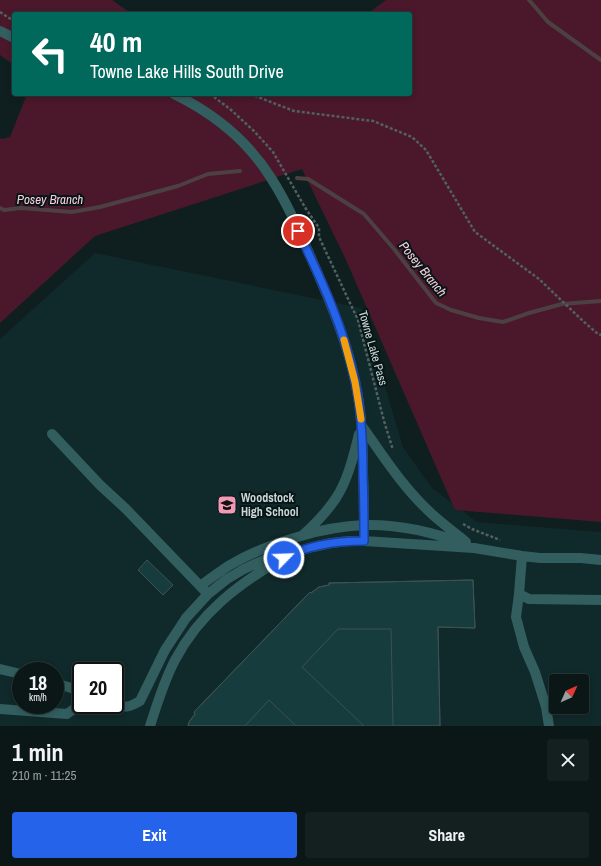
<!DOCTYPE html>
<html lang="en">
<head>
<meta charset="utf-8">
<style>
	:root { --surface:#0b1717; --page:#142020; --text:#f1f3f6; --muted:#9a9fa1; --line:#2b3636; --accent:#2563eb }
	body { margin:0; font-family:"Archivo Narrow",sans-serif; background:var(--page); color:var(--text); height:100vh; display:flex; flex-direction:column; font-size:15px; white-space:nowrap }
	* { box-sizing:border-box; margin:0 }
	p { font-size:13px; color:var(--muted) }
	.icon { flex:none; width:22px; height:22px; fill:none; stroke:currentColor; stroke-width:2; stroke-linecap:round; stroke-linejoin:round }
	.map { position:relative; height:726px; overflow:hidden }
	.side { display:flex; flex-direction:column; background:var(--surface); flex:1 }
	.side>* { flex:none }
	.hud { position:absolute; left:12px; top:12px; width:400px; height:84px; border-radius:4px; box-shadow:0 2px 6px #0003,0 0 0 1px var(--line); background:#00695c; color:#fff; overflow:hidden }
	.needle { width:26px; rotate:45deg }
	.controls { position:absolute; left:549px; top:674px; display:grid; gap:8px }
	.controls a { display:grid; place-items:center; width:40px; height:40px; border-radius:4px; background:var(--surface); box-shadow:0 2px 6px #0003,0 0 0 1px var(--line); font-size:20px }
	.speed { position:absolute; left:12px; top:662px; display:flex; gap:8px; font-size:20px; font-weight:700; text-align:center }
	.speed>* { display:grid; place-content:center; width:52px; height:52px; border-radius:50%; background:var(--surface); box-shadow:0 2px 6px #0003,0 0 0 1px var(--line); line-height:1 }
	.speed small { font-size:10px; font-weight:400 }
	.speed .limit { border:2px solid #111; border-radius:6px; background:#fff; color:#111 }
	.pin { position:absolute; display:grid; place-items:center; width:34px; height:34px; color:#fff; margin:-17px; border:2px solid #fff; border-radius:50%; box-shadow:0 1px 4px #0007 }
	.me { position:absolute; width:44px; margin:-22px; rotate:66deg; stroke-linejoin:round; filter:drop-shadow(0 0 3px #0008) }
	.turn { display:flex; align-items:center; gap:14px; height:84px; padding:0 12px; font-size:18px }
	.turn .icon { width:52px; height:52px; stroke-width:2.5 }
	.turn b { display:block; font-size:28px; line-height:34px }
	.round { display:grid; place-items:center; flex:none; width:42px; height:42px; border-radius:4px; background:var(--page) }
	.summary { display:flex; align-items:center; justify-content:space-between; height:68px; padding:0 12px }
	h1 { font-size:24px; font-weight:800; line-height:30px }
	.action { display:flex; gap:8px; margin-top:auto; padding:8px 12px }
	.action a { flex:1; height:46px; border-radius:4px; background:var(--accent); color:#fff; font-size:16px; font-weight:800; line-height:46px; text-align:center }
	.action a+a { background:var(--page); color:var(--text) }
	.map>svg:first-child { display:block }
	.built { fill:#10292a; fill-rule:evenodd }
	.green { fill:#4a182a }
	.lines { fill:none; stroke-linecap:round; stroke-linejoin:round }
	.stream { stroke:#4c4043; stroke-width:4 }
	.building { fill:#163c3d; stroke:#3f5151 }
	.path { stroke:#526060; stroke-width:2.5; stroke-dasharray:3 2; stroke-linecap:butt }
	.minor { stroke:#325e5f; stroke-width:10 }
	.route-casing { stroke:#184099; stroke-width:10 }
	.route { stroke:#2563eb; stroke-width:7 }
	.slow { stroke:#f59e0b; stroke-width:7 }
	.labels { text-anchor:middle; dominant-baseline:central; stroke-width:4; stroke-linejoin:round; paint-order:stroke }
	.street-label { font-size:12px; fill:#ccd6d6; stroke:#061616 }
	.poi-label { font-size:12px; font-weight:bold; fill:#ccd6d6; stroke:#061616; text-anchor:start }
	.water-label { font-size:13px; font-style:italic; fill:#fccdd9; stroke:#061616 }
</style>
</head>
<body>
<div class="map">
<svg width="601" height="726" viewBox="0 0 601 726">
	<rect width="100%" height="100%" fill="#0f1f1f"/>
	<path class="built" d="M95,253L361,308L403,447L432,488L477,522L601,532V726H0V339ZM21,671H55V705H21ZM81,671H115V705H81ZM556,681H582V707H556Z"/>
	<path class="green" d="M0,0H112L132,14H14V65L0,55Z
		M386,0H601V522L455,510L346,260L302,169L95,236L0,323V138L2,139L10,137L27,94H410V14H367Z"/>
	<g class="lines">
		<path class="stream" d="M529,0L548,22L601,60
			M297,178L308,179L364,214L394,249L436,303L451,310L479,318L503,322L529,313L562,304L601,301
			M0,208L4,210L21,208L72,212L100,207L178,186L208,174L240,171"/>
	</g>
	<path class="building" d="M147,560L173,585L163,595L138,570Z
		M473,580L475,628L438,627L440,726H393L391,629H338L302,667L364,726H296L269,700L245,726H188L189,722L195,714L194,712L310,592L311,593L319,587L329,585V583Z
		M473,580L475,628L438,627L440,726H188L189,722L195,714L194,712L310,592L311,593L319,587L329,585V583Z"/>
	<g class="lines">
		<path class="path" d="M0,12L9,18L14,20
			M210,94L230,109L254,131L273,152L306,209L319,228V237L358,320L384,421L393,450
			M250,94L294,111L373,121L412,137L426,150L475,232L539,279L584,322L598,334L601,335
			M463,524L472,529L500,540"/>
		<path class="minor" d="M0,31L14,38
			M174,94C213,113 248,141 271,178C289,206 302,237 315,267C331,304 347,342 355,381C362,411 363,441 363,471C364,495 364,518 364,541
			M362,426C383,456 404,489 433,515C443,524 455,533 466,542
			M52,434L100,485L126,509L205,591
			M303,535C315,524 327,512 336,498C348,480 354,454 359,434
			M522,556L519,594L529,599L601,600
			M200,586C210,579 220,571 230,565C252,552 276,543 301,536C321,530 342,526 364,525C398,524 433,532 465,544
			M519,594L516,617L524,647L535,672L546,707L549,726
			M0,669L21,674
			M55,683L81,691
			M115,705C126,708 130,707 140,701L165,650L186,618L208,594L227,579L244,569L264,560L282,554L294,552L313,547L331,543L349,541H364L474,548L522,556L540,558H581L601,560
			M0,709L67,714L78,706L81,700
			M150,726C157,704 164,681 175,660C200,613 238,584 283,558"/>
	</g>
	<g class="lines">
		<defs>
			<path id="route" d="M284,558C308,545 337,541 364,541C364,520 364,498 363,477C363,445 362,412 355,381C344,328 321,279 298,231"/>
		</defs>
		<use href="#route" class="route-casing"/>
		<use href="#route" class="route"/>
		<path class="slow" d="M344,340L355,382L361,419"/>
	</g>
	<defs>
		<symbol id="school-square" viewBox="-11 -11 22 22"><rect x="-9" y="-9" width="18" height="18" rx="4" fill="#f19ab3" stroke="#061616"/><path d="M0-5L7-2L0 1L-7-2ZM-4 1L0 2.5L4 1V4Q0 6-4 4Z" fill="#111"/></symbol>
	</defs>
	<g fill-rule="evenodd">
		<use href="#school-square" x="216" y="494" width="22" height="22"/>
	</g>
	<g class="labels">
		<g class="street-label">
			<text transform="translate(373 348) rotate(74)">Towne Lake Pass</text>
		</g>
		<g class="poi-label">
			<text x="241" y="498">Woodstock<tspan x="241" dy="14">High School</tspan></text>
		</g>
		<g class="water-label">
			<text x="50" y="199">Posey Branch</text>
			<text transform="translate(423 269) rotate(51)">Posey Branch</text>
		</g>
	</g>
</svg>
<div class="controls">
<a><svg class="needle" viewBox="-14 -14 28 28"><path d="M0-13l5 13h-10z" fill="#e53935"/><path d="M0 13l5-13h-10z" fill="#9a9fa1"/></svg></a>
</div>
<div class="speed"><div>18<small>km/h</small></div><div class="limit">20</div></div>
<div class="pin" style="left:298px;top:231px;background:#d93025"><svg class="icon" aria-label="arrive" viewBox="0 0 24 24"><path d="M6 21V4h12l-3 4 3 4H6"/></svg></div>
<svg class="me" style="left:284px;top:558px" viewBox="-20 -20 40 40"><circle r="17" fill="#2563eb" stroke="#fff" stroke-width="3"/><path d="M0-11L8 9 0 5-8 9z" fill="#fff"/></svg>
<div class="hud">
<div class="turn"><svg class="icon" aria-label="left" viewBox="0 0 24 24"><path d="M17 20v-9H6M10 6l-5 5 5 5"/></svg><div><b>40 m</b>Towne Lake Hills South Drive</div></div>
</div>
</div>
<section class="side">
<div class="summary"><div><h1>1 min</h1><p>210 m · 11:25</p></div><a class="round"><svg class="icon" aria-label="close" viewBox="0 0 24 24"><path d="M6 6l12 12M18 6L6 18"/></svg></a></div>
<div class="action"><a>Exit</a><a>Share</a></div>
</section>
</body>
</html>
